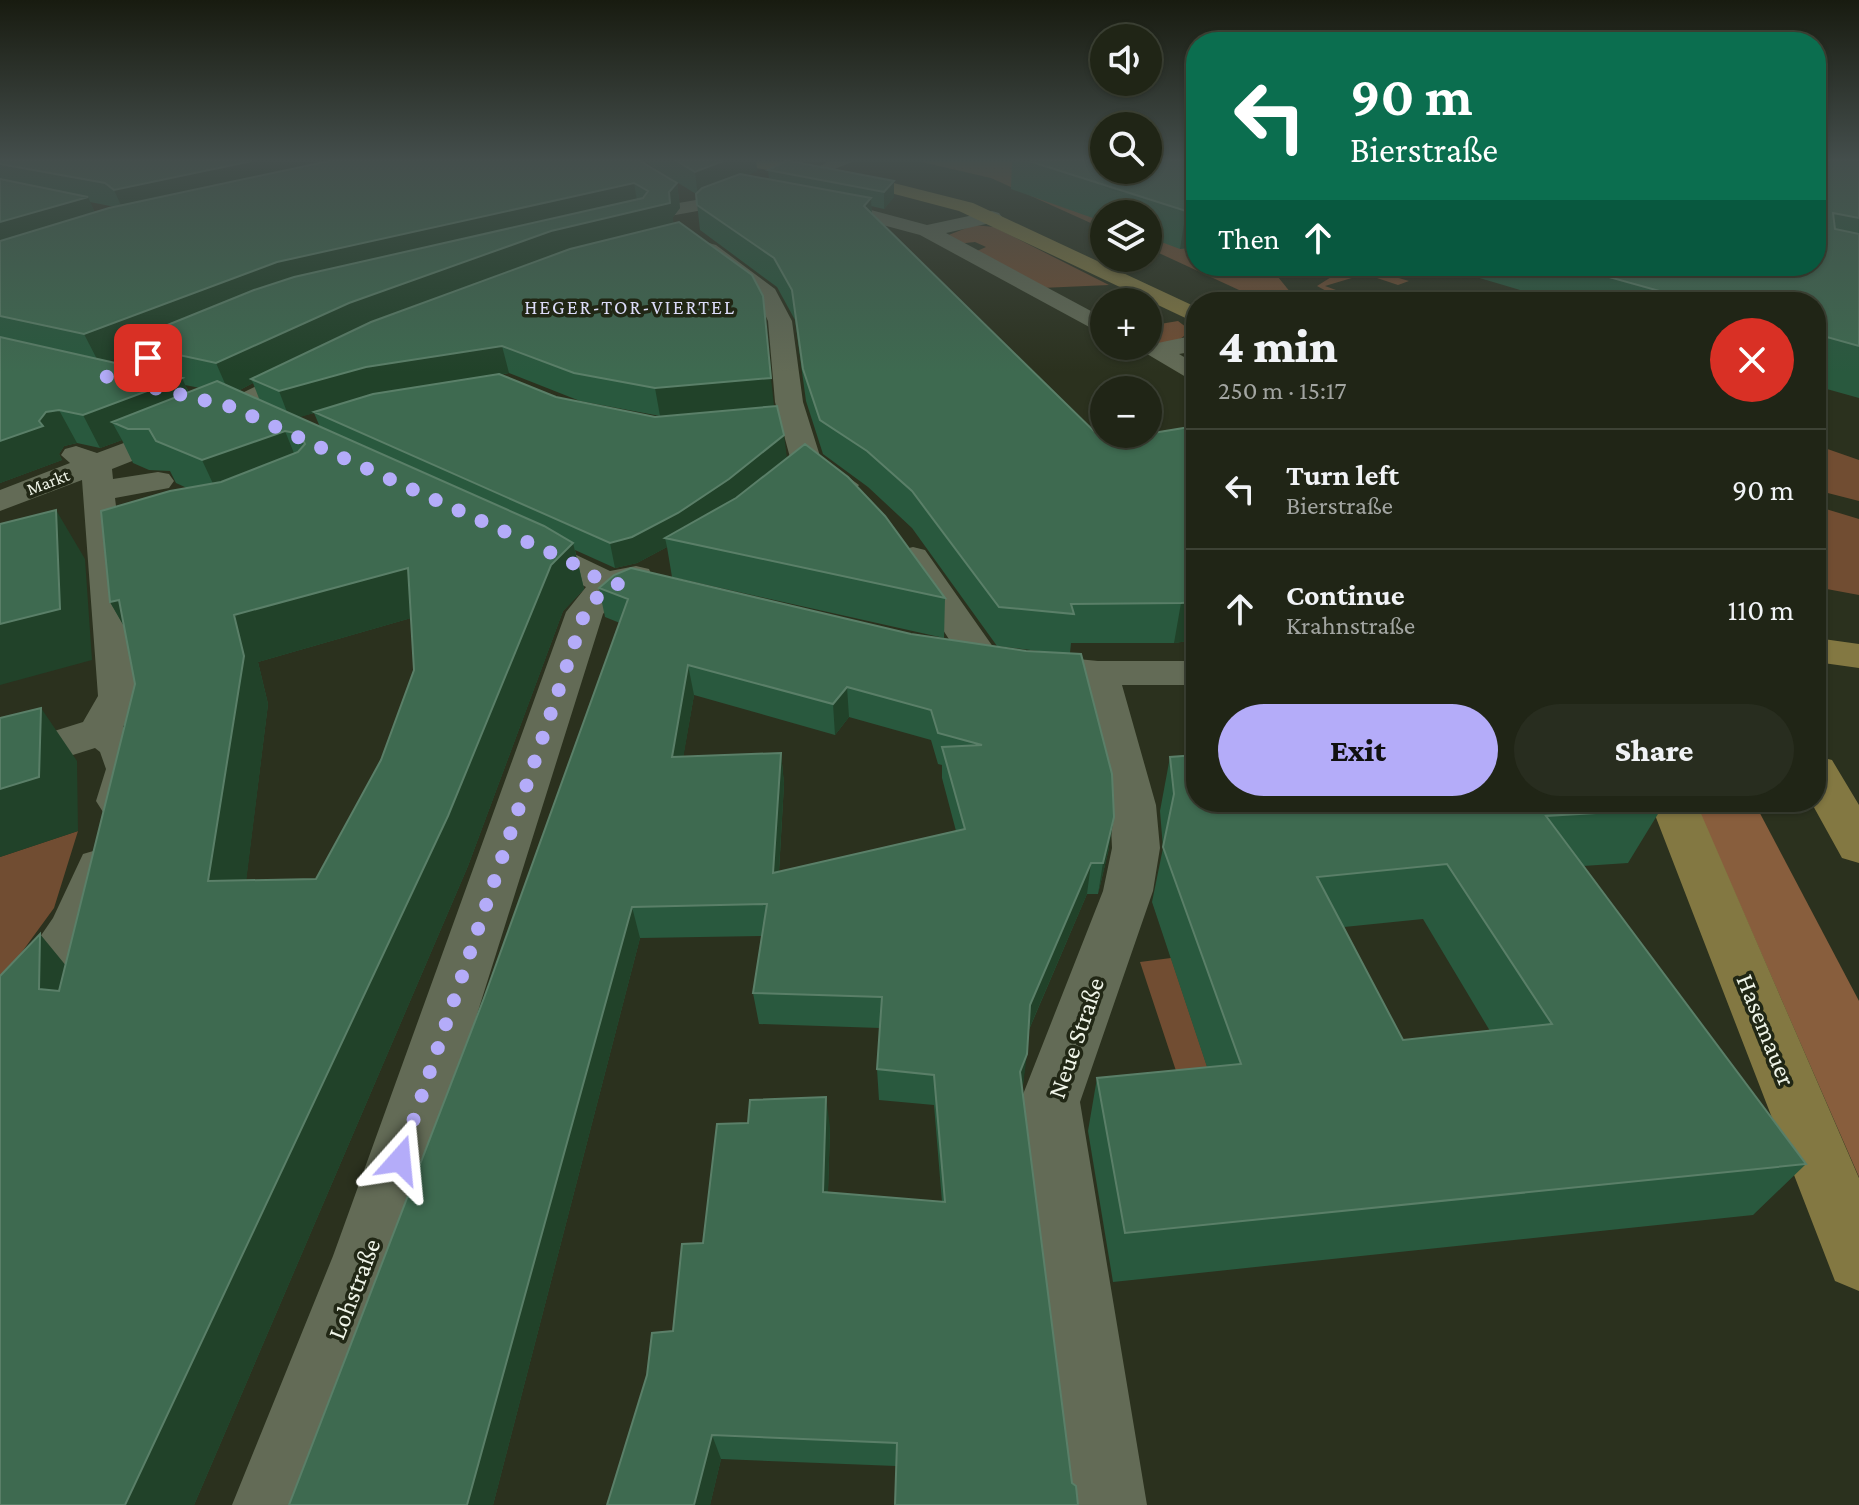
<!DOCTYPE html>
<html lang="en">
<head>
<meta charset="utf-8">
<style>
	:root { --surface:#202516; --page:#282d1f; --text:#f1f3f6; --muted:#a2a5a1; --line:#3d4235; --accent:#b4acf9 }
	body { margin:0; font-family:"Crimson Pro",serif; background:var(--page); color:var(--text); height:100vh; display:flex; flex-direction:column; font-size:30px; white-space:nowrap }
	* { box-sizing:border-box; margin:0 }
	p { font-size:26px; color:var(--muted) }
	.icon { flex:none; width:44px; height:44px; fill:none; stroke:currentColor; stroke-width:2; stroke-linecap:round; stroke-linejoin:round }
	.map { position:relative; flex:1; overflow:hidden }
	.details { position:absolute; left:1186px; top:292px; width:640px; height:520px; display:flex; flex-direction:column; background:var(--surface); border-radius:32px; box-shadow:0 2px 6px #0004,0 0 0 2px var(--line) }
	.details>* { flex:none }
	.guide { position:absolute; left:1186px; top:32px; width:640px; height:244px; border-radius:32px; box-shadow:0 2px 6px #0004,0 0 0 2px var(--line); background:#0b6e4f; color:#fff; overflow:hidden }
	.tools { position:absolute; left:1090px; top:24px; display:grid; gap:16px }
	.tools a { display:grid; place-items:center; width:72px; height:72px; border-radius:50%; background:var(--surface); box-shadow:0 2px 6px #0004,0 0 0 2px var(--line); font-size:40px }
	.pin { position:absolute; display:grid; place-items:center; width:68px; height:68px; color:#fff; margin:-34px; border-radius:16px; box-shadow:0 4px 12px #0006 }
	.me { position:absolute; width:88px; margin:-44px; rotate:18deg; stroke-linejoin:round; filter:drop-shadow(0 0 6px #0008) }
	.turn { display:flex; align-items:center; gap:28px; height:168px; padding:0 32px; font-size:36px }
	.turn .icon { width:104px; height:104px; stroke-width:2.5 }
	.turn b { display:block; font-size:56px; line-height:68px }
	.then { display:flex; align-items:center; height:76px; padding:0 32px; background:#0003; gap:16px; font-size:30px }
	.round { display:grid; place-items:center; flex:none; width:84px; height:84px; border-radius:42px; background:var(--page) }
	.overview { display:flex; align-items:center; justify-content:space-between; height:136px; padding:0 32px }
	h1 { font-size:48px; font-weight:800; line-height:60px }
	.cta { display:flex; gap:16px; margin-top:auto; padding:16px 32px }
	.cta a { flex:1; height:92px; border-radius:48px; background:var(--accent); color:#111; font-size:32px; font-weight:800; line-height:92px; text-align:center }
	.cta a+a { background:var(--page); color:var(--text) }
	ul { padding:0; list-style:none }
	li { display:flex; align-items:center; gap:24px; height:120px; padding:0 32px; border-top:2px solid var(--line) }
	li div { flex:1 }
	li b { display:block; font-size:30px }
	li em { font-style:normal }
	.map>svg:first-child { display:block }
	.green { fill:#714d32 }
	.forest { fill:#885e3d }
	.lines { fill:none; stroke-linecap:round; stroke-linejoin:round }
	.minor { fill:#636b56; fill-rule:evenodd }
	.major { fill:#837842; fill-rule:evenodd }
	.wall { fill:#29593e; fill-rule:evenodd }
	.shaded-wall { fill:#214229 }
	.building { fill:#3e6a50; stroke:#5a7f68; stroke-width:2; fill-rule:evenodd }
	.route { stroke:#b4acf9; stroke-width:14; stroke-dasharray:0 25.2 }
	.labels { text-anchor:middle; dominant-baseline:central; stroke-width:7; stroke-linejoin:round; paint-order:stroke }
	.far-street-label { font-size:18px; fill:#f0f5e9; stroke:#212715 }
	.far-neighbourhood-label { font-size:20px; letter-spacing:2px; fill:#dcdbf8; stroke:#212715 }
	.near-street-label { font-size:26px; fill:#f0f5e9; stroke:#212715 }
</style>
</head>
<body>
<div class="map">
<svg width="1859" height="1505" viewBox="0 0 1859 1505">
	<rect width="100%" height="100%" fill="#2b311e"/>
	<path class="green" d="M917,161H1041L1086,210L1104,218V229L991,178Z
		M974,225L994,227L1109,285L1041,288L977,251L986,247L975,242L956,244L946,236Z
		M1148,230C1165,241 1176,249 1196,247V266H1299L1278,277L1295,298L1305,302H1265L1148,248Z
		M1355,271L1378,272L1409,281L1398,285L1365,274L1325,286L1369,302H1347L1317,286L1336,274Z
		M1178,321L1190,330C1180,343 1164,346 1148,345V326Z
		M1816,445L1859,460V501L1816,490Z
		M1816,506L1859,519V595L1816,587Z
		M78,831L54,908L0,982V857Z
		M1171,958L1224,1117L1182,1089L1140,962Z"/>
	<path class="forest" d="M1695,802H1754L1859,1001V1177Z"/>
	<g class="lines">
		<path class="minor" d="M830,161H854L818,176L809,171Z
			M815,195L927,225L992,211L999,213L1002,217L999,221L946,233L1104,318V335L920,235L808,205L806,201Z
			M696,200L703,202V210L620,225L610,219L620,213Z
			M709,243L716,245L775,289L792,321L803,402L820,456L859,485L854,492H832L791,461L775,402L768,321L757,297L702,253L699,249Z
			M1196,335V351L1179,354L1196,364V383L1142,351L1148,345Z
			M313,359L322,361L326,367L322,373L208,431L112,469L113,479L158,472L169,474L174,481L169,488L115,498L140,696L123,727L135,734L150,769L135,812L119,817L103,812L96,801L106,769L100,752L95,748L0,778V748L83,722L98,696L82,480L0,511V490L70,463L61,455L65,449L76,446L97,453L188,419Z
			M526,531L610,571L636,566L649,569L653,578L679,583L684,591L679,599C647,607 628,582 603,614L401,1256L310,1505H232L333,1256L566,612L586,587L514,548L509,541L514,534Z
			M913,547L925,550L1003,661L997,669L983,673L969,669L963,661L896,557L901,550Z
			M1027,654L1098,661H1196V685H1122L1156,805L1160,848L1153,891L1080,1102L1147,1505H1069L1020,1102L1103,891L1112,848L1110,805L1080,683L1013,674L1007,666L1013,658Z
			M100,849L117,854L125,867C108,922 63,1010 22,1050C17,1056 7,1058 0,1060V995L53,918L83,854Z"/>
		<path class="major" d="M734,161H777L850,172L973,203L1196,307V323L959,211L849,182L742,166Z
			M1816,638L1859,644V668L1816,662Z
			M1816,756L1832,760L1859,805V863L1842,858L1811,802H1816Z
			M1650,802H1696L1859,1178V1291L1835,1281Z"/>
	</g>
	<path class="wall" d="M0,161L677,183L680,208L673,217L660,416L580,401L509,373L500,375L556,397L787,458L945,598L944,638L672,577L667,547L637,563L615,568L575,550L584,589L563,611L468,866L194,1505H0L66,965L135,684L124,626L110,602L187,488L176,483L170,471L149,470L133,463L122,440L100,448L77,443L64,446L59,454L62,460L0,483ZM90,202L115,207L95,213ZM129,353L135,368L108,361L114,359ZM253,383L260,401L238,391ZM185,385L200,388L189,392ZM314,413L320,427L298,417ZM411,618L414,670L381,760L316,879L246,880L268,704L258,662Z
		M647,161H756L757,171L747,175L769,179L768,170L894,181V197L884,209L871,206L872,214L1104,441L1196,426V640L1174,643H1071L1070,653L1109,848L1098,894H1087L1028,1032L1023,1085L896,1466L721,1459L710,1505L673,1331L703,1243L830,1127L828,1192L942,1202L934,1105L879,1100L877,1069L880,1028L759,1024L753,993L762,936L640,938L493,1505H289L484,998L620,623L605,617L599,588L1026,651L1056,653L997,646L912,528L868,487L823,454L806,401L795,320L777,287L700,230L696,194L651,166ZM694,695L835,735L849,717L931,740L938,764L942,765V778L956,831L779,872L784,784L781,753L683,757Z
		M1012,161H1196V247L1180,249L1148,237V214H1104V222L1011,189Z
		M1816,161H1859V398L1816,386V302H1561L1439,266H1816Z
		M1170,757L1661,809L1628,863L1583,866L1806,1164L1753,1215L1113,1282L1088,1131L1097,1078L1207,1067L1152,902L1163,848L1160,811ZM1423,919L1490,1031L1403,1040L1344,927Z"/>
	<path class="shaded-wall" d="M252,161H365L125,214L114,190Z
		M723,161H756L757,171L698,196L695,172Z
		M894,181V197L884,209V192Z
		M634,183L638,207L123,343L129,353L100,365L84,334L277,262Z
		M677,183L680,208L673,217L674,229L251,379L253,383L230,395L216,363L349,303L551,231L669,192Z
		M88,197L99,222L0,253V222Z
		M871,198L872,223L864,206Z
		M1196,210V232L1194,247L1180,249L1186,211Z
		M502,346L509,373L376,395L290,420L279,391L366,367Z
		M182,378L197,411L112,422L122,440L100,448L83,415Z
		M771,378L774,406L660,416L655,388Z
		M59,410L77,443L64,446L59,454L62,460L0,483V441L39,421L46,412Z
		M285,431L302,473L222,503L202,460Z
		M784,435L787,458L732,504L665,538L667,547L637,563L615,568L610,543Z
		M56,510L85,559L92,660L0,685V624Z
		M573,543L584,589L563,611L468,866L194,1505H125L551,565Z
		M408,568L425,614L258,662L268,704L240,931L208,881L234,615Z
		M119,600L137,649L110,602Z
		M1196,602V640L1174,643L1181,603Z
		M688,665L694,695L678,788L672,757Z
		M847,687L849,717L835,735L833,704Z
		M41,708L77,761L78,831L0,857V789Z
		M781,753L784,784L777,904L773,873Z
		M1114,817L1109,848L1098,894L1103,863Z
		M1091,863L1087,894L1026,1036L1030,1005Z
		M632,907L640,938L493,1505H467Z
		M40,934L81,984L82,1039L39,989Z
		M1027,1054L1023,1085L1017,1102L1020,1072Z
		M826,1097L830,1127L827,1221L823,1192Z
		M712,1435L721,1459L710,1505H694Z"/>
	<path class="building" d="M0,161H252L114,190L105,183L0,164Z
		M329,161H640L677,183L669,192L670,203L551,231L349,303L216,363L123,343L254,290L294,277L643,198L648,191L634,183L277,262L84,334L0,316V241L109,208Z
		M677,161H723L695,172Z
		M786,161H790L894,181L884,192L768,170Z
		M1029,161H1104V170H1148V161H1196V210L1186,211Z
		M1816,161H1859V218L1833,213L1835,229L1859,234V346L1816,334V302H1699L1598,274L1610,270L1593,266H1816Z
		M740,174L871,198L864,206L1104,441L1196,426V602L1181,603L1071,604L1074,614L999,607L912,491L867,451L820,420L803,369L792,290L774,258L697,205L696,194L702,188Z
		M0,179L88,197L0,222Z
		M679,222L752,275L763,296L771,378L655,388L574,373L502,346L366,367L279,391L251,379L371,322L570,249Z
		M0,337L182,378L83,415L59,410L46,412L39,421L43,426L0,441Z
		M499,374L556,397L655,417L777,406L784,435L729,479L678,513L632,537L610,543L314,412L373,394Z
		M217,381L544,526L573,543L551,565L448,816L125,1505H0V976L40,934L39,989L59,991L135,684L119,600L110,602L101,511L170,491L221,482L298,452L305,444L300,434L285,431L202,460L156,441L149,429H128L112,422ZM408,568L414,670L381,760L316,879L208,881L244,656L234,615Z
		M805,444L848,477L885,516L945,598L665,538L736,498Z
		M56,510L60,609L0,624V524Z
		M631,568L911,634L1026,651L1081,654L1112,774L1114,817L1103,863H1091L1030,1005L1027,1054L1020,1072L1072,1483L1076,1486L1078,1505H895L897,1443L712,1435L694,1505H607L647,1375L652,1333L673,1331L682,1244L703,1243L717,1124L748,1123L750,1100L826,1097L823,1192L945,1202L934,1075L877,1069L882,997L753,993L767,904L632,907L467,1505H289L484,998L628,599L599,588L614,575ZM688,665L833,704L847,687L931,710L938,733L982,745L942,747L965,829L773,873L781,753L672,757Z
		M41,708L39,777L0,789V718Z
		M1196,755V802H1655L1661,809L1546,816L1806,1164L1125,1233L1097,1078L1241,1064L1163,847L1174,794L1170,757ZM1447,864L1552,1024L1403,1040L1317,877Z"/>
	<linearGradient id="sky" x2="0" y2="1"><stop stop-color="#181b10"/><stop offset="0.43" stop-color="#444e4c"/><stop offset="1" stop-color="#444e4c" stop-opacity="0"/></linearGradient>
	<rect width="1859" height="372" fill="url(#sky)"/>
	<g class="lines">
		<path class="route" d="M148,358L104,376L232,407L569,561L600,580L618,584L599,595L585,612L400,1160"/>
	</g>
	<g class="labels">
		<g class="far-street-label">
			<text transform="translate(48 482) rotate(-21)">Markt</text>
		</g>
		<g class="far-neighbourhood-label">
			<text x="630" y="307">HEGER-TOR-VIERTEL</text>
		</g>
		<g class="near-street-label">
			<text transform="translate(1766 1030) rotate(68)">Hasemauer</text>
			<text transform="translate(1076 1038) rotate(-71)">Neue Straße</text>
			<text transform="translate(354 1289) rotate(-69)">Lohstraße</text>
		</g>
	</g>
</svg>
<div class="tools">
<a><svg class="icon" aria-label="sound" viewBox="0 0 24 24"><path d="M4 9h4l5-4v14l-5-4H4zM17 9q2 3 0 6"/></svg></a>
<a><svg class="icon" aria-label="search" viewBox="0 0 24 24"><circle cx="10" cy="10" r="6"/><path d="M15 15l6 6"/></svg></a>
<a><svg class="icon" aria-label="layers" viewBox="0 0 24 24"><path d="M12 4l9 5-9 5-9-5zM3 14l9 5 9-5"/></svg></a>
<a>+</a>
<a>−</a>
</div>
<div class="pin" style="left:148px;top:358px;background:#d93025"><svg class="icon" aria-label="arrive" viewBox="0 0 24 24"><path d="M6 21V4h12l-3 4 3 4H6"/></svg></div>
<svg class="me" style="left:400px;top:1160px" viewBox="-20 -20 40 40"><path d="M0-17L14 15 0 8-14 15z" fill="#b4acf9" stroke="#fff" stroke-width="4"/></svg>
<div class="guide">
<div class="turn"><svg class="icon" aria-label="left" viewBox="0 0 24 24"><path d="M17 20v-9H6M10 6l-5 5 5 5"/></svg><div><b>90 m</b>Bierstraße</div></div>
<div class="then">Then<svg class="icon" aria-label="ahead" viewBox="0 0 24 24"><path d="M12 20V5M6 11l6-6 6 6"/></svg></div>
</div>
<section class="details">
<div class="overview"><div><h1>4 min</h1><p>250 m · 15:17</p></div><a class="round" style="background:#d93025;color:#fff"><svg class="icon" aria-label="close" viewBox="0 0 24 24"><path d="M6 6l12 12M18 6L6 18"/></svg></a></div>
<ul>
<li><svg class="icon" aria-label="left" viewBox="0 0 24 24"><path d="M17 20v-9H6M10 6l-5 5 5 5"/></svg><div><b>Turn left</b><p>Bierstraße</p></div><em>90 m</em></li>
<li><svg class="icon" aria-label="ahead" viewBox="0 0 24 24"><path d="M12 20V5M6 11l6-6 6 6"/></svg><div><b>Continue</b><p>Krahnstraße</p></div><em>110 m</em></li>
</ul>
<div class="cta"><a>Exit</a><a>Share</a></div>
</section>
</div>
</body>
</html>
